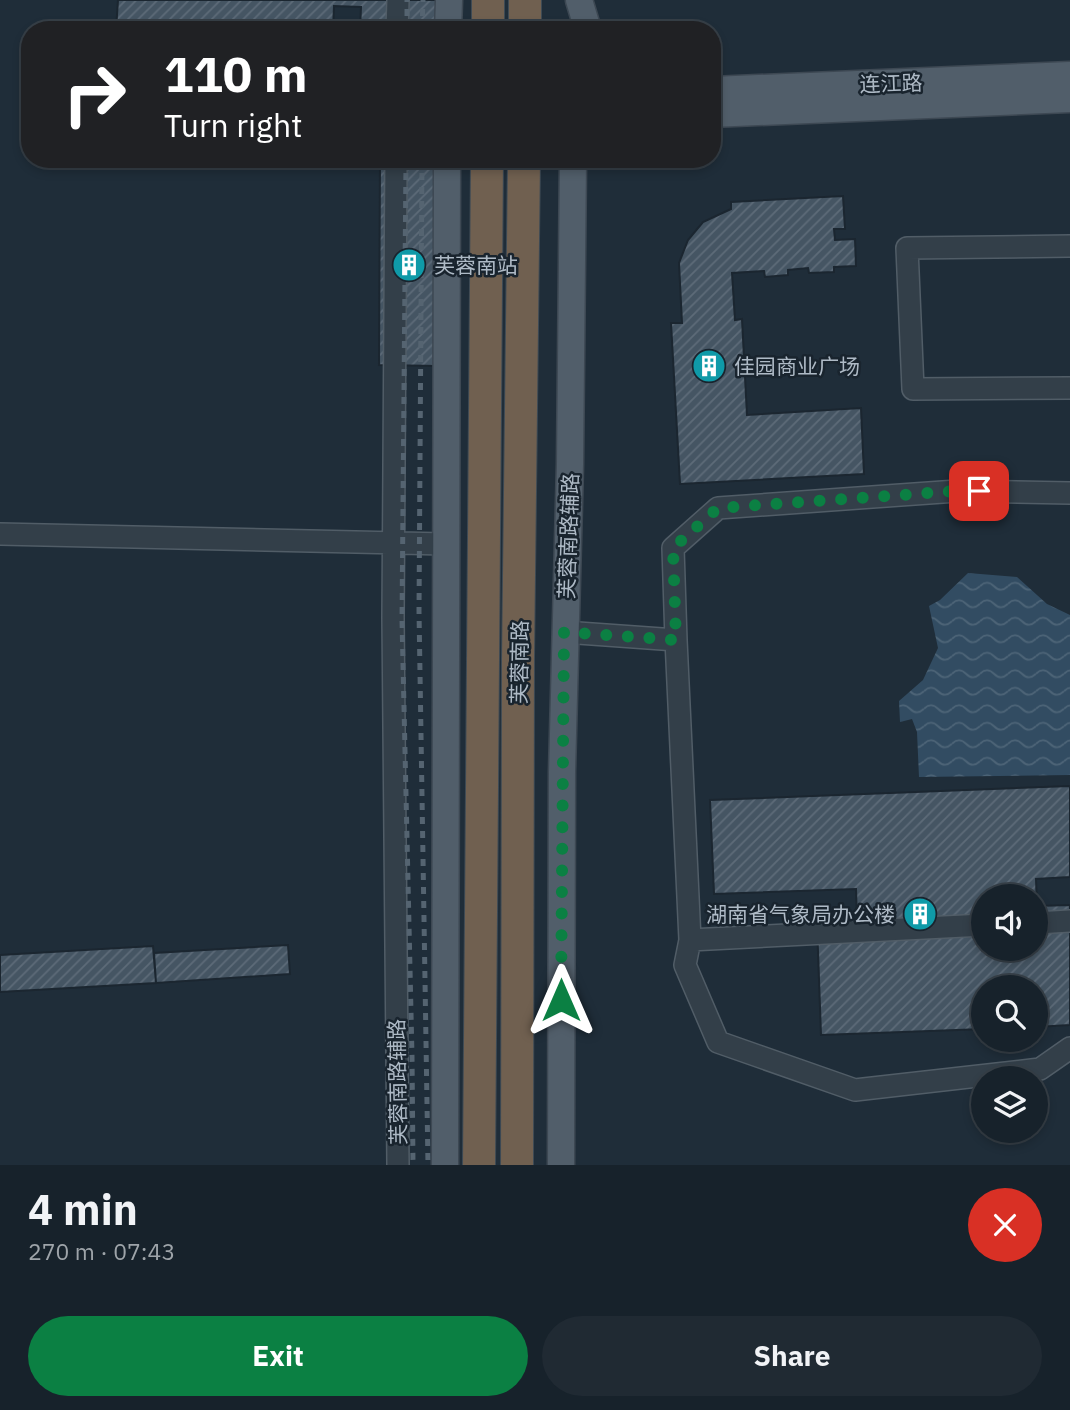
<!DOCTYPE html>
<html lang="en">
<head>
<meta charset="utf-8">
<style>
	:root { --surface:#17222b; --page:#202a33; --text:#f1f3f6; --muted:#9ea4a9; --line:#363f47; --accent:#0b8043 }
	body { margin:0; font-family:"IBM Plex Sans","Noto Sans SC",sans-serif; background:var(--page); color:var(--text); height:100vh; display:flex; flex-direction:column; font-size:26px; white-space:nowrap }
	* { box-sizing:border-box; margin:0 }
	p { font-size:23px; color:var(--muted) }
	.icon { flex:none; width:38px; height:38px; fill:none; stroke:currentColor; stroke-width:2; stroke-linecap:round; stroke-linejoin:round }
	.map { position:relative; height:1165px; overflow:hidden }
	.side { display:flex; flex-direction:column; background:var(--surface); flex:1 }
	.side>* { flex:none }
	.guide { position:absolute; left:21px; top:21px; width:700px; height:147px; border-radius:28px; box-shadow:0 4px 10px #0003,0 0 0 2px var(--line); background:#202124; color:#fff; overflow:hidden }
	.buttons { position:absolute; left:971px; top:884px; display:grid; gap:14px }
	.buttons a { display:grid; place-items:center; width:77px; height:77px; border-radius:50%; background:var(--surface); box-shadow:0 4px 10px #0003,0 0 0 2px var(--line); font-size:35px }
	.pin { position:absolute; display:grid; place-items:center; width:60px; height:60px; color:#fff; margin:-30px; border-radius:14px; box-shadow:0 4px 10px #0006 }
	.me { position:absolute; width:77px; margin:-38px; rotate:0deg; stroke-linejoin:round; filter:drop-shadow(0 0 5px #0008) }
	.turn { display:flex; align-items:center; gap:24px; height:147px; padding:0 28px; font-size:32px }
	.turn .icon { width:91px; height:91px; stroke-width:2.5 }
	.turn b { display:block; font-size:49px; line-height:60px }
	.round { display:grid; place-items:center; flex:none; width:74px; height:74px; border-radius:37px; background:var(--page) }
	.overview { display:flex; align-items:center; justify-content:space-between; height:119px; padding:0 28px }
	h1 { font-size:42px; font-weight:700; line-height:52px }
	.button { display:flex; gap:14px; margin-top:auto; padding:14px 28px }
	.button a { flex:1; height:80px; border-radius:42px; background:var(--accent); color:#fff; font-size:28px; font-weight:700; line-height:80px; text-align:center }
	.button a+a { background:var(--page); color:var(--text) }
	.map>svg:first-child { display:block }
	.water { fill:url(#water-waves) }
	.building { fill:url(#building-hatch); stroke:#1b2630; stroke-width:2; fill-rule:evenodd }
	.lines { fill:none; stroke-linecap:round; stroke-linejoin:round }
	.minor-casing { stroke:#515d67; stroke-width:24 }
	.major-casing { stroke:#3d4853; stroke-width:29 }
	.highway-casing { stroke:#3e4a54; stroke-width:34 }
	.minor { stroke:#333f49; stroke-width:21 }
	.major { stroke:#515e6a; stroke-width:26 }
	.highway { stroke:#706050; stroke-width:32 }
	.rail { stroke:#556471; stroke-width:5; stroke-dasharray:7 7; stroke-linecap:butt }
	.route { stroke:#0b8043; stroke-width:12; stroke-dasharray:0 21.6 }
	.labels { text-anchor:middle; dominant-baseline:central; stroke-width:5; stroke-linejoin:round; paint-order:stroke }
	.street-label { font-size:21px; fill:#aebac6; stroke:#19242e }
	.poi-label { font-size:21px; fill:#aebac6; stroke:#19242e; text-anchor:start }
</style>
</head>
<body>
<div class="map">
<svg width="1070" height="1165" viewBox="0 0 1070 1165">
	<defs>
		<pattern id="water-waves" width="16" height="10" patternUnits="userSpaceOnUse" patternTransform="scale(1.75)"><rect width="16" height="10" fill="#324c62"/><path d="M0 5q4-4 8 0t8 0" fill="none" stroke="#4d6477"/></pattern>
		<pattern id="building-hatch" width="6" height="6" patternUnits="userSpaceOnUse" patternTransform="scale(1.75)"><rect width="6" height="6" fill="#455563"/><path d="M-1 1l2-2M0 6l6-6M5 7l2-2" fill="none" stroke="#5d6b78"/></pattern>
	</defs>
	<rect width="100%" height="100%" fill="#1f2d39"/>
	<path class="water" d="M968,573L1017,577L1047,604L1070,615V775L919,777L917,732L912,719L900,722L899,701L923,680L938,648L929,606L940,600Z"/>
	<path class="building" d="M118,0H455V30H360L361,7L334,6L333,30H116Z
		M358,159H454L438,366L379,365L380,161Z
		M843,196L845,229H834L835,240L855,239L856,266L834,267V272L809,273L808,268L788,270V275L765,277L764,271L732,273L735,320L742,319L747,415L861,408L864,474L680,484L671,323H682L679,263L688,240L703,222L731,209V202Z
		M1070,786V877L1036,879L1037,906L1070,905V1025L1036,1027V987H984V1029L821,1035L817,924L857,923L856,889L714,894L710,800ZM984,896H1036V948H984Z
		M288,945L290,974L156,983L154,953Z
		M153,946L156,983L0,992V955Z"/>
	<g class="lines">
		<defs>
			<path id="minor" d="M397,30L398,0
				M396,159L393,618L398,1165
				M1070,246L907,248L913,389L1070,388
				M0,534L445,544
				M564,632L676,640L673,548L718,508L957,491L1070,493
				M676,640L690,940L685,965L718,1042L855,1090L1040,1069L1070,1048
				M1036,923L1070,921
				M690,940L984,925"/>
			<path id="major" d="M579,0L588,30
				M448,30L449,0
				M712,90L1070,75
				M712,114L1070,99
				M445,1165L447,159
				M561,1165L562,772L570,464L573,159"/>
			<path id="highway" d="M488,30V0
				M525,30V0
				M479,1165L487,159
				M517,1165L518,659L524,159"/>
		</defs>
		<use href="#minor" class="minor-casing"/>
		<use href="#major" class="major-casing"/>
		<use href="#highway" class="highway-casing"/>
		<use href="#minor" class="minor"/>
		<use href="#major" class="major"/>
		<use href="#highway" class="highway"/>
		<path class="rail" d="M407,30V0
			M422,30L423,0
			M406,159L402,620L412,1056L413,1165
			M422,159L419,611L428,1165"/>
	</g>
	<g class="lines">
		<path class="route" d="M561,1000L564,632L676,640L673,548L718,508L957,491H979"/>
	</g>
	<defs>
		<symbol id="building-disc" viewBox="-11 -11 22 22"><circle r="9.5" fill="#0f9aa8" stroke="#19242e"/><path d="M-4-6H4V6H1V3H-1V6H-4ZM-2.5-4.3h1.7v1.8h-1.7ZM.8-4.3h1.7v1.8H.8ZM-2.5-1h1.7V.8h-1.7ZM.8-1h1.7V.8H.8Z" fill="#fff"/></symbol>
	</defs>
	<g fill-rule="evenodd">
		<use href="#building-disc" x="390" y="246" width="38" height="38"/>
		<use href="#building-disc" x="690" y="347" width="38" height="38"/>
		<use href="#building-disc" x="901" y="895" width="38" height="38"/>
	</g>
	<g class="labels">
		<g class="street-label">
			<text transform="translate(891 83) rotate(-2)">连江路</text>
			<text transform="translate(568 536) rotate(-88)">芙蓉南路辅路</text>
			<text transform="translate(519 662) rotate(-89)">芙蓉南路</text>
			<text transform="translate(397 1082) rotate(-91)">芙蓉南路辅路</text>
		</g>
		<g class="poi-label">
			<text x="434" y="265">芙蓉南站</text>
			<text x="734" y="366">佳园商业广场</text>
			<text x="895" y="914" text-anchor="end">湖南省气象局办公楼</text>
		</g>
	</g>
</svg>
<div class="buttons">
<a><svg class="icon" aria-label="sound" viewBox="0 0 24 24"><path d="M4 9h4l5-4v14l-5-4H4zM17 9q2 3 0 6"/></svg></a>
<a><svg class="icon" aria-label="search" viewBox="0 0 24 24"><circle cx="10" cy="10" r="6"/><path d="M15 15l6 6"/></svg></a>
<a><svg class="icon" aria-label="layers" viewBox="0 0 24 24"><path d="M12 4l9 5-9 5-9-5zM3 14l9 5 9-5"/></svg></a>
</div>
<div class="pin" style="left:979px;top:491px;background:#d93025"><svg class="icon" aria-label="arrive" viewBox="0 0 24 24"><path d="M6 21V4h12l-3 4 3 4H6"/></svg></div>
<svg class="me" style="left:561px;top:1000px" viewBox="-20 -20 40 40"><path d="M0-17L14 15 0 8-14 15z" fill="#0b8043" stroke="#fff" stroke-width="4"/></svg>
<div class="guide">
<div class="turn"><svg class="icon" aria-label="right" viewBox="0 0 24 24"><path d="M7 20v-9h11M14 6l5 5-5 5"/></svg><div><b>110 m</b>Turn right</div></div>
</div>
</div>
<section class="side">
<div class="overview"><div><h1>4 min</h1><p>270 m · 07:43</p></div><a class="round" style="background:#d93025;color:#fff"><svg class="icon" aria-label="close" viewBox="0 0 24 24"><path d="M6 6l12 12M18 6L6 18"/></svg></a></div>
<div class="button"><a>Exit</a><a>Share</a></div>
</section>
</body>
</html>
